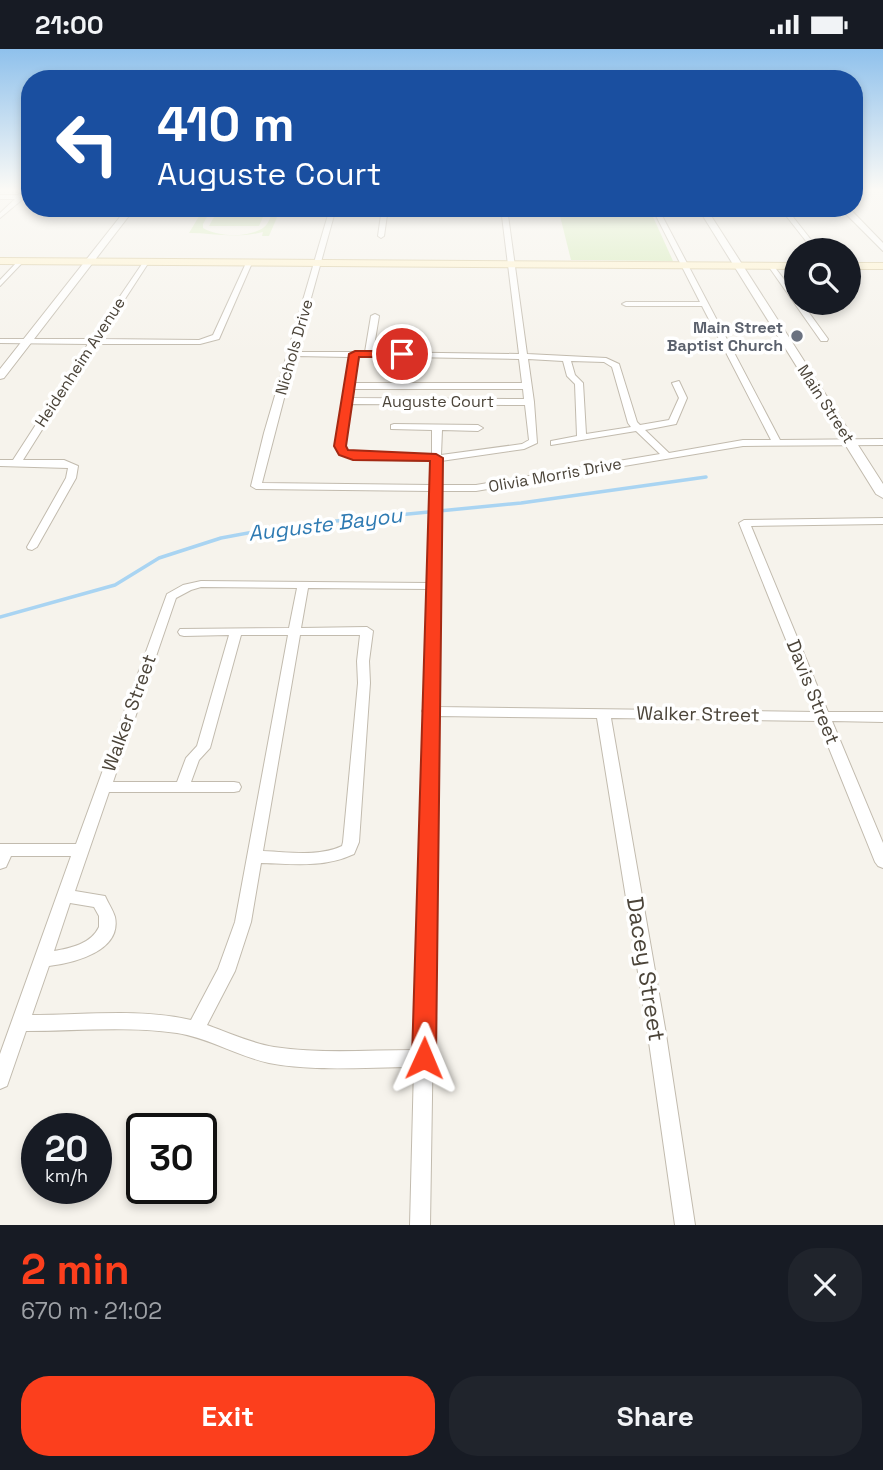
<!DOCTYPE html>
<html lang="en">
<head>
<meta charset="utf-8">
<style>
	:root { --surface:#171b24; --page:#20242c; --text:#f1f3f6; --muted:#9ea1a6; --accent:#fc3f1d }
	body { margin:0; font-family:"Space Grotesk",sans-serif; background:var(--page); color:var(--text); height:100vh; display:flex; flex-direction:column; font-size:26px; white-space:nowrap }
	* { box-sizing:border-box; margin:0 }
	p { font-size:23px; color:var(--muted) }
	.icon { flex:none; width:38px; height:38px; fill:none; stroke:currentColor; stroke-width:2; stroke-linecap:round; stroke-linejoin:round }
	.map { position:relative; height:1176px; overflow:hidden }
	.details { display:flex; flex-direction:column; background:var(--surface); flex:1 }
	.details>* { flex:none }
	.top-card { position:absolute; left:21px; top:21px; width:842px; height:147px; border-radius:28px; box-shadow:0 4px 10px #0003; background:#1a4fa0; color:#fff; overflow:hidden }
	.buttons { position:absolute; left:784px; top:189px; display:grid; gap:14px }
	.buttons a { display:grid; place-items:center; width:77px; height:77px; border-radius:50%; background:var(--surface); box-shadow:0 4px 10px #0003; font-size:35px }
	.speed { position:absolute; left:21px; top:1064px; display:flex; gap:14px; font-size:35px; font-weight:700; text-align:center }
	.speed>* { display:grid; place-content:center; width:91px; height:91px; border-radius:50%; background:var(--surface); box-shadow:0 4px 10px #0003; line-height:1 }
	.speed small { font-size:18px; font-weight:400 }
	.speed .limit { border:4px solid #111; border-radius:10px; background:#fff; color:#111 }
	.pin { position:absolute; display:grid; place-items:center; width:60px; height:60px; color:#fff; margin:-30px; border:4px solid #fff; border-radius:50%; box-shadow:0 2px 7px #0007 }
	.me { position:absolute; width:77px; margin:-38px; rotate:1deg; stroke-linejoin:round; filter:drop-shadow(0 0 5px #0008) }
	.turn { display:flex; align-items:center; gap:24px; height:147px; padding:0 21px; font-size:32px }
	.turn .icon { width:91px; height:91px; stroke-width:2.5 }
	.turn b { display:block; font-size:49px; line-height:60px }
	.round { display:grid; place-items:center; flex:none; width:74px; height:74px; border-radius:28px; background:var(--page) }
	.overview { display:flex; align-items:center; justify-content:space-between; height:119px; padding:0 21px }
	h1 { font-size:42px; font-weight:800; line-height:52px; color:var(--accent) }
	.button { display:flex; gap:14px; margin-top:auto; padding:14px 21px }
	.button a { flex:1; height:80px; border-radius:28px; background:var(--accent); color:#fff; font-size:28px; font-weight:800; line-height:80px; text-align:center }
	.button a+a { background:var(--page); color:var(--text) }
	.status { display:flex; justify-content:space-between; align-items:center; height:49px; padding:0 35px; background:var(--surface); direction:ltr }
	.status svg { height:19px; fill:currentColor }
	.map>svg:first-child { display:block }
	.green { fill:#d2eab5 }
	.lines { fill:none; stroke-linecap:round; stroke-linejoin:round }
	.stream { stroke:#a9d4f2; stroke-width:3.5 }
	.minor-casing { stroke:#c2bbae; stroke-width:2 }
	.tertiary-casing { stroke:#c2bbae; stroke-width:2 }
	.secondary-casing { stroke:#d6c79b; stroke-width:2 }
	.minor { fill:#fff; fill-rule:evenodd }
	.tertiary { fill:#fff; fill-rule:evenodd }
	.secondary { fill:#fff3cd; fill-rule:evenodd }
	.route { fill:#fc3f1d; stroke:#a42913; stroke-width:2 }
	.worship-dot { fill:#6b7280; stroke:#fff; stroke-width:2.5 }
	.labels { text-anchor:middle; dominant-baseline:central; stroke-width:7; stroke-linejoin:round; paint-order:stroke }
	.far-worship-label { font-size:16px; font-weight:bold; fill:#5b616d; stroke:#fff; text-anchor:end }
	.far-street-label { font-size:16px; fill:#4b4439; stroke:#fff }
	.street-label { font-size:19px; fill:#4b4439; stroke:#fff }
	.water-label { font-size:21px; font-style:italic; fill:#2e7ab2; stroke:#fff }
	.near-street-label { font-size:23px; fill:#4b4439; stroke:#fff }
</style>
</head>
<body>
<div class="status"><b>21:00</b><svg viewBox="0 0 49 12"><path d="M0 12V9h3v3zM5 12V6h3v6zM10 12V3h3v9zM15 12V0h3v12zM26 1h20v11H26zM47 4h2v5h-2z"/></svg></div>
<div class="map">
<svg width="883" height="1176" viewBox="0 0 883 1176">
	<rect width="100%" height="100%" fill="#f6f3ec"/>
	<path class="green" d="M204,159H212L203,175V179C218,188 248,189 263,179C269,175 271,166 274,159H281L269,187H262L263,183C237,190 213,184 189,184Z
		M219,159H267L259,177H209Z
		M599,159H649L673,212L571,211L560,167H601Z"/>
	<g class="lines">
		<path class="stream" d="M0,568L115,536L159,509L221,489L285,477L521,454L706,428"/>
		<defs>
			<path id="minor" d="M25,140L30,141L24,149L0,169V164L15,150H0V146H18Z
				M330,159H336L296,303H365L371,267L375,265L379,267L373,303L519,305L501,159H507L527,305L606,309L619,315L637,373L640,376L669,371L679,349L672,334L679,332L687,349L676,375L645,381L669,404L743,391H771L702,257H626L622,255L626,253H700L652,159H658L780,391L883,390V396L743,397L476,442H441L438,658L815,663L739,474L744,471L883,469V475L751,477L828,663H883V673L832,672L883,794V819L878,817L875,813L818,672L611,669L665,979L695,1176H675L647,979L597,669L438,667L430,1176H410L414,1018C366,1018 316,1023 269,1014C237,1007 209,989 177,984C127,977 76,982 26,982L7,1037L0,1040V1005L71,807H11L6,818L0,820V795H76L167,545L183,536L201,532L428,534L431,442L256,440L251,437L264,384ZM295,307L350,308L335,397L340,405L353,410L431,412V436L262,434ZM359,308H398L396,334H354ZM406,308L519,310L522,334H404ZM528,310L563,312L567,327L575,335L577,387L551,392V396L636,382L660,405L476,436H441V412L524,400L537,394L534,353ZM571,312L604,313L612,318L628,374L631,378L586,385L583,334L575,326ZM354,340H523L524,350L352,349ZM351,355L525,356L529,391L522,395L441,406L442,381L478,382L483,379L478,376L394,375L391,376V380L432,381V406L354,404L347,401L345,397ZM201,538L297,539L289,579L180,580L178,583L180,586L184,587L229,586L197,697L186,709L177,733H113L176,549L191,541ZM308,539L428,540L424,659L422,662L424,665L415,1001C368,1001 320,1005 274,998C251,994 229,984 207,976L235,922L251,873L261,814C294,815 324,819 354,805L359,793L370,634L369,612L373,582L367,578L301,579ZM241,586H288L235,873L218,920L191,971C140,959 84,966 32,966L49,917C74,914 122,902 115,868C113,861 108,854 105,847L75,842L109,743H234L239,742L241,738L239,734L234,733H191L199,711L210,699ZM300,586H360L357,612L358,634L343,793L342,797C318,808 289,803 263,802ZM70,854L94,858L99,867V878C91,895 71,899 54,902Z
				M382,159H388L384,187L381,189L378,187Z
				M780,159H786L819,201H813Z
				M18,212L23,213L0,237V231Z
				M144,212L149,213L99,290L199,291L213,286L246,214L249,212L252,214L219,290L200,295H96L23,411H64L78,417L76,429L37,498L32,501L28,500L27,498L66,429L68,419L0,417V411H13L88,295L0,294V290H91Z
				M769,216H773L796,246V254H802L828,290L827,292H821L769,218Z"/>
			<path id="tertiary" d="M127,159H135L4,329L0,330V320Z
				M698,159H706L883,435V449L876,445Z
				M840,159H849L883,194V202Z"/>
			<path id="secondary" d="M0,209L796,214V220L0,215Z
				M849,214H883V220H849Z"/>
		</defs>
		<use href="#minor" class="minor-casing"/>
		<use href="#tertiary" class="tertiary-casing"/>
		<use href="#secondary" class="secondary-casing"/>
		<use href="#minor" class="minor"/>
		<use href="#tertiary" class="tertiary"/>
		<use href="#secondary" class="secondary"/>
	</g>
	<linearGradient id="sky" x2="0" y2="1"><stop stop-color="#8fc1ec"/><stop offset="0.46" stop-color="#fbfaf6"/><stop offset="1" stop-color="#fbfaf6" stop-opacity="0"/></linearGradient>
	<rect width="883" height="305" fill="url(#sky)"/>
	<path class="route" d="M355,302H402L408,305L402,308H359L346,397L348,401L436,405L443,409L436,1009L432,1017L424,1020L415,1017L412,1009L430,412L353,411L339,406L334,397L349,305Z"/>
	<circle class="worship-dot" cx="797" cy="287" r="7"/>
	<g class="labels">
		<g class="far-worship-label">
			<text x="783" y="278">Main Street<tspan x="783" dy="18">Baptist Church</tspan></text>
		</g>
		<g class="far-street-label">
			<text transform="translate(294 298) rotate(-74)">Nichols Drive</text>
			<text transform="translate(80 313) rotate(-57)">Heidenheim Avenue</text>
			<text x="438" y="352">Auguste Court</text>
			<text transform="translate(826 355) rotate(57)">Main Street</text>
			<text transform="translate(555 426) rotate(-10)">Olivia Morris Drive</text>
		</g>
		<g class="street-label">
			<text transform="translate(813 643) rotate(68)">Davis Street</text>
			<text transform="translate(129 664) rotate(-70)">Walker Street</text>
			<text transform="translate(698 665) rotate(1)">Walker Street</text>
		</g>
		<g class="water-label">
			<text transform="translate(325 475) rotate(-7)">Auguste Bayou</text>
		</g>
		<g class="near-street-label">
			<text transform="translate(646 920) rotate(81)">Dacey Street</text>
		</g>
	</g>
</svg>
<div class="buttons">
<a><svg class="icon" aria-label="search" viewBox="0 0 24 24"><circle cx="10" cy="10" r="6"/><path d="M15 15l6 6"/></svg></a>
</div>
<div class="speed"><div>20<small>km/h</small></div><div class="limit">30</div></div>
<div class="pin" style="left:402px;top:305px;background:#d93025"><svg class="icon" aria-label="arrive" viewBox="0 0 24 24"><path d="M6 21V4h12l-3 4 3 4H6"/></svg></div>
<svg class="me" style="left:424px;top:1009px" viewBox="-20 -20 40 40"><path d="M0-17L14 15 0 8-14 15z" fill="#fc3f1d" stroke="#fff" stroke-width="4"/></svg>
<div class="top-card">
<div class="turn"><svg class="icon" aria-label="left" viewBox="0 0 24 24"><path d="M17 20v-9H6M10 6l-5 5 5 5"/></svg><div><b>410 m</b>Auguste Court</div></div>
</div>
</div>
<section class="details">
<div class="overview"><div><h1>2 min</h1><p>670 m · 21:02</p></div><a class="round"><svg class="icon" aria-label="close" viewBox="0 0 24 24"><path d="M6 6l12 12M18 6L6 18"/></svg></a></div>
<div class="button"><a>Exit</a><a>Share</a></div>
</section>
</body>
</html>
